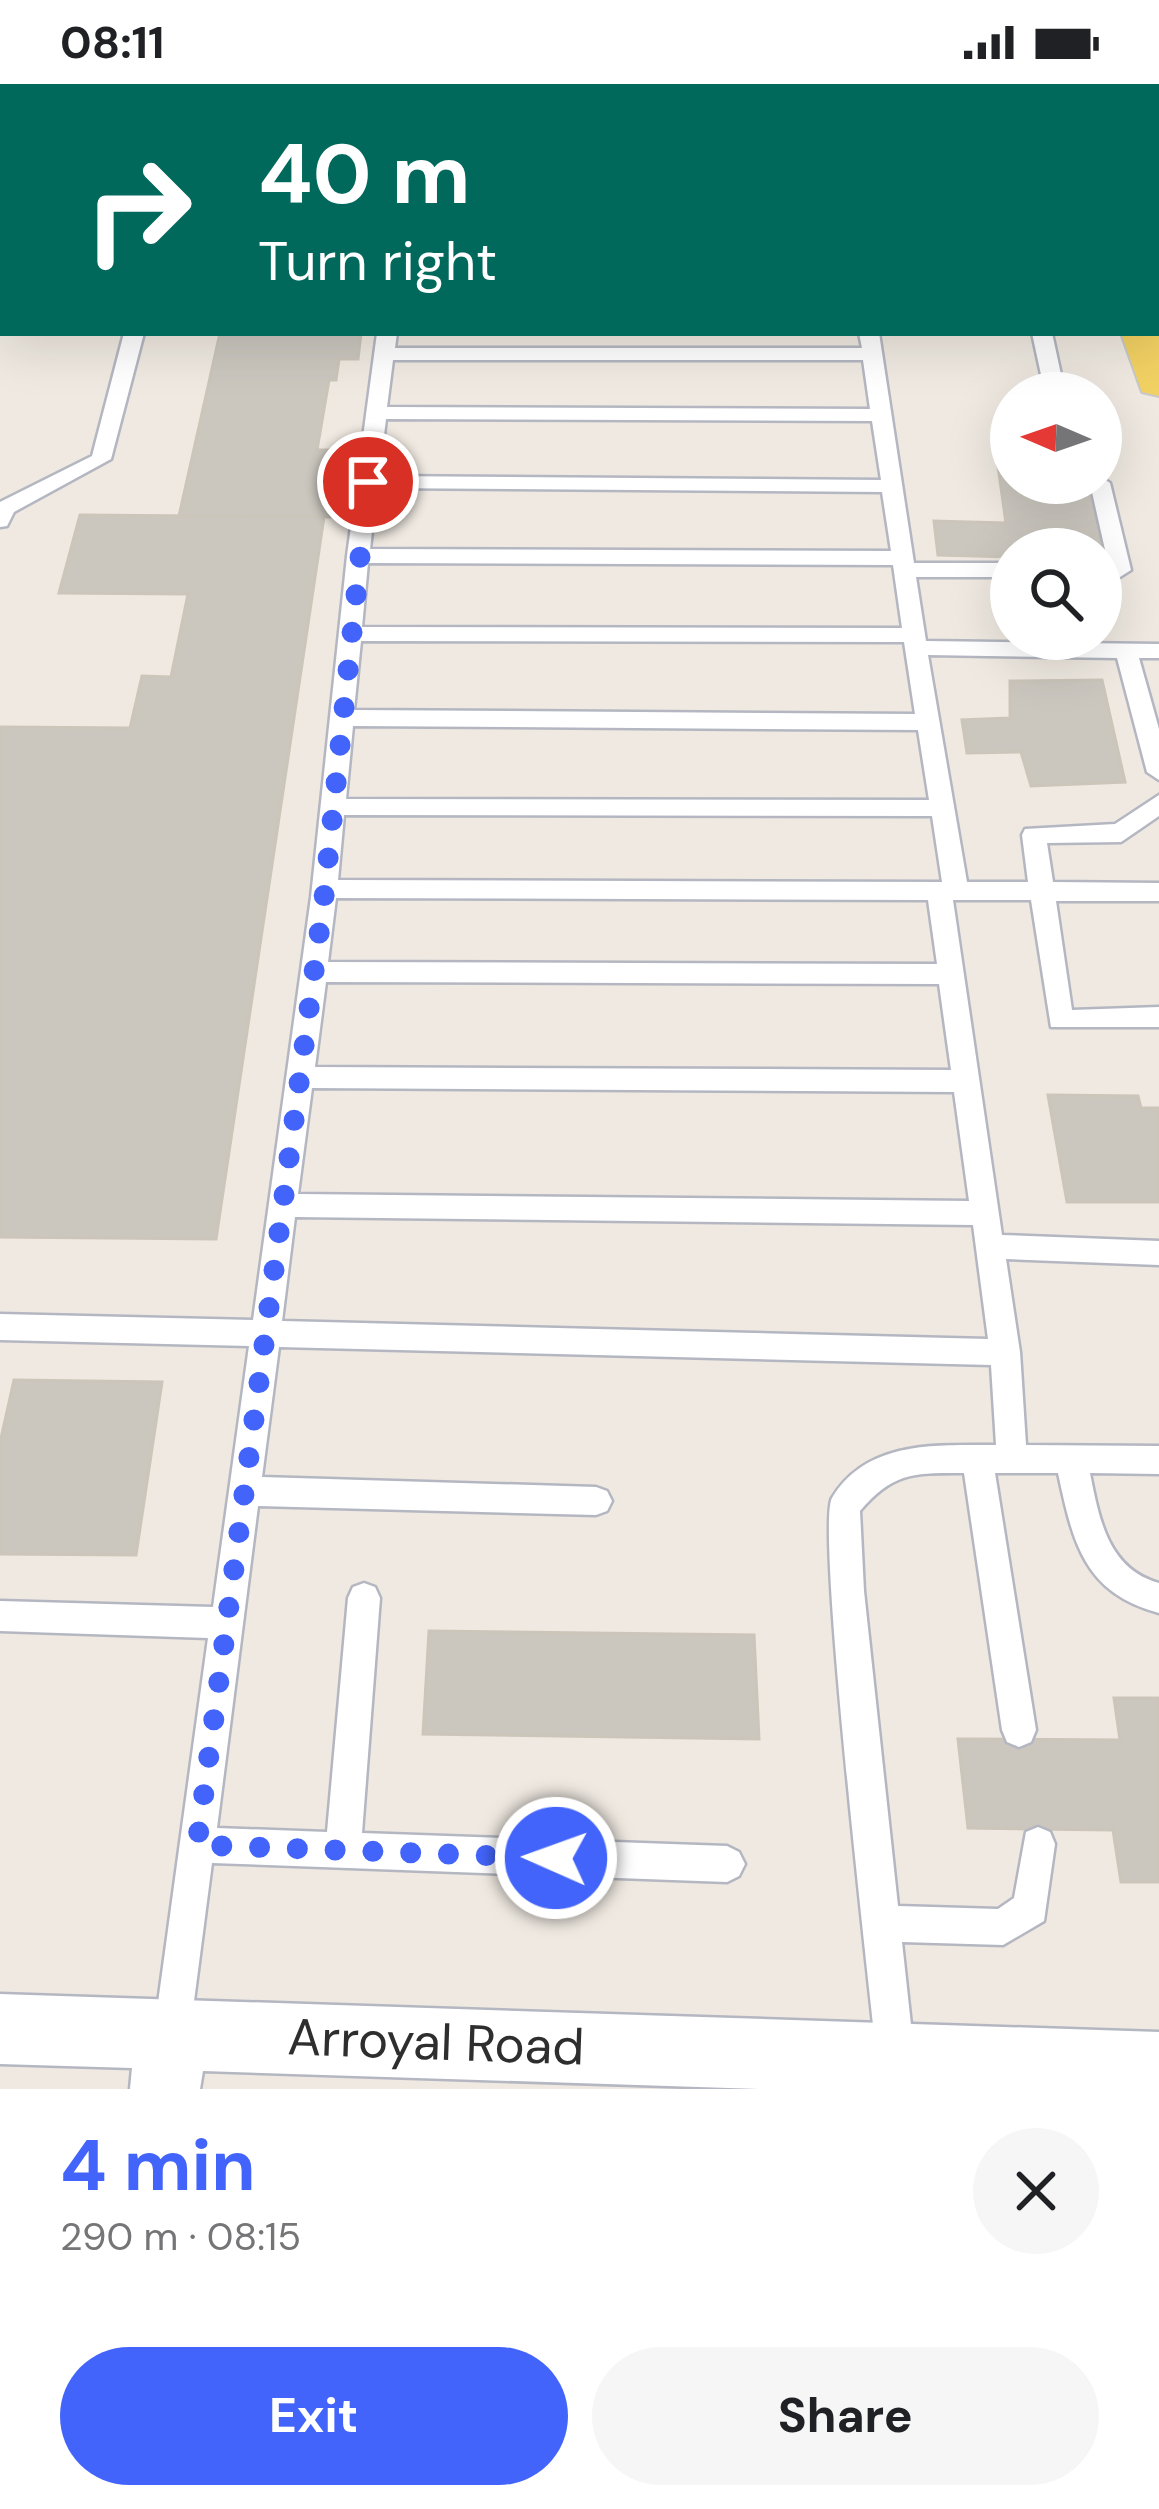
<!DOCTYPE html>
<html lang="en">
<head>
<meta charset="utf-8">
<style>
	:root { --surface:#fff; --page:#f6f6f6; --text:#202124; --muted:#757577; --accent:#4264fb }
	body { margin:0; font-family:"DM Sans",sans-serif; background:var(--page); color:var(--text); height:100vh; display:flex; flex-direction:column; font-size:45px; white-space:nowrap }
	* { box-sizing:border-box; margin:0 }
	p { font-size:39px; color:var(--muted) }
	.icon { flex:none; width:66px; height:66px; fill:none; stroke:currentColor; stroke-width:2; stroke-linecap:round; stroke-linejoin:round }
	.map { position:relative; height:2005px; overflow:hidden }
	.panel { display:flex; flex-direction:column; background:var(--surface); flex:1 }
	.panel>* { flex:none }
	.top-card { position:absolute; left:0px; top:0px; width:1161px; height:252px; box-shadow:0 12px 48px #0002; background:#00695c; color:#fff; overflow:hidden }
	.needle { width:78px; rotate:272deg }
	.tools { position:absolute; left:990px; top:288px; display:grid; gap:24px }
	.tools a { display:grid; place-items:center; width:132px; height:132px; border-radius:50%; background:var(--surface); box-shadow:0 12px 48px #0002; font-size:60px }
	.pin { position:absolute; display:grid; place-items:center; width:102px; height:102px; color:#fff; margin:-51px; border:6px solid #fff; border-radius:50%; box-shadow:0 3px 12px #0007 }
	.me { position:absolute; width:132px; margin:-66px; rotate:272deg; stroke-linejoin:round; filter:drop-shadow(0 0 9px #0008) }
	.turn { display:flex; align-items:center; gap:42px; height:252px; padding:0 60px; font-size:54px }
	.turn .icon { width:156px; height:156px; stroke-width:2.5 }
	.turn b { display:block; font-size:84px; line-height:102px }
	.round { display:grid; place-items:center; flex:none; width:126px; height:126px; border-radius:63px; background:var(--page) }
	.overview { display:flex; align-items:center; justify-content:space-between; height:204px; padding:0 60px }
	h1 { font-size:72px; font-weight:700; line-height:90px; color:var(--accent) }
	.primary-button { display:flex; gap:24px; margin-top:auto; padding:24px 60px }
	.primary-button a { flex:1; height:138px; border-radius:72px; background:var(--accent); color:#fff; font-size:48px; font-weight:700; line-height:138px; text-align:center }
	.primary-button a+a { background:var(--page); color:var(--text) }
	.status { display:flex; justify-content:space-between; align-items:center; height:84px; padding:0 60px; background:var(--surface); direction:ltr }
	.status svg { height:33px; fill:currentColor }
	.map>svg:first-child { display:block }
	.building { fill:#cbc7bf; stroke:#cbc5ba; stroke-width:3 }
	.lines { fill:none; stroke-linecap:round; stroke-linejoin:round }
	.lane-casing { stroke:#b4b7c1; stroke-width:5 }
	.street-casing { stroke:#b4b7c1; stroke-width:5 }
	.primary-casing { stroke:#c9c9c9; stroke-width:4 }
	.lane { fill:#fff; fill-rule:evenodd }
	.street { fill:#fff; fill-rule:evenodd }
	.primary { fill:#f2d163; fill-rule:evenodd }
	.route { stroke:#4264fb; stroke-width:21; stroke-dasharray:0 37.8 }
	.labels { text-anchor:middle; dominant-baseline:central; stroke-width:9; stroke-linejoin:round; paint-order:stroke }
	.near-street-label { font-size:51px; fill:#2e2e2e; stroke:#fff }
</style>
</head>
<body>
<div class="status"><b>08:11</b><svg viewBox="0 0 49 12"><path d="M0 12V9h3v3zM5 12V6h3v6zM10 12V3h3v9zM15 12V0h3v12zM26 1h20v11H26zM47 4h2v5h-2z"/></svg></div>
<div class="map">
<svg width="1159" height="2005" viewBox="0 0 1159 2005">
	<rect width="100%" height="100%" fill="#efe9e1"/>
	<path class="building" d="M220,249H361L358,275H339L336,296H329L317,366H328L324,388L334,389L329,419H339L337,433L179,432Z
		M997,375L1011,376V399H1090L1104,475L1101,465H1011V473L938,471L934,437L1006,439Z
		M80,431L324,433L216,1155L0,1153V643L130,644L142,592L171,593L188,510L59,509Z
		M1102,596L1125,698L1031,702L1021,668L967,669L962,636L1010,634V597Z
		M1048,1011L1138,1012L1141,1024H1159V1118H1067Z
		M14,1296L162,1298L136,1471L0,1470V1359Z
		M429,1547L754,1551L759,1655L423,1650Z
		M1114,1614H1159V1798H1121L1113,1746L968,1744L958,1655L1120,1656Z"/>
	<g class="lines">
		<defs>
			<path id="lane" d="M412,0H428V3H412Z
				M824,0H840L841,3H825Z
				M124,249H144L111,375L14,428L7,442L0,443V418L92,372Z
				M377,249H397L395,264H862L859,249H879L914,479H1011V493H916L926,557L1159,560V574H1139L1159,645V696L1147,688L1117,574L928,571L967,798H1028L1022,751L1025,745L1115,740L1159,711V732L1121,758L1047,759L1053,798L1159,799V817H1056L1072,926L1159,923V943H1051L1031,816H953L1002,1151L1159,1157V1181L1006,1175L1020,1268L1026,1361L1159,1362V1390L1090,1389C1099,1435 1108,1485 1159,1499V1529C1084,1509 1073,1459 1058,1389H995L1036,1646L1031,1658L1019,1663L1007,1658L1002,1646L964,1389C914,1389 893,1388 860,1427L864,1507L898,1822L998,1825L1014,1814L1026,1748L1038,1743L1050,1748L1055,1760L1044,1837L1003,1861L902,1858L918,2005H880C873,1934 815,1442 832,1414C867,1356 936,1361 996,1361L991,1281L279,1263L262,1393L596,1403L607,1407L612,1417L607,1427L596,1431L258,1422L217,1744L327,1748L348,1514L353,1503L364,1499L375,1503L380,1514L362,1749L727,1762L739,1768L745,1780L739,1792L727,1798L212,1779L190,1948L185,1961L172,1966L159,1961L154,1948L208,1554L0,1547V1517L213,1523L249,1262L0,1256V1230L253,1236L311,813L347,472ZM393,276H863L870,325L387,323ZM386,335L872,337L881,396L379,392ZM377,404L882,408L891,467L370,465ZM368,479L893,481L902,544L362,543ZM361,557L904,558L915,630L354,626ZM353,642L918,646L929,716L346,715ZM344,731L932,732L942,798L338,796ZM336,814L928,816L937,880L328,878ZM326,898L939,900L951,986L315,983ZM312,1004L954,1008L969,1117L298,1110ZM295,1133L973,1141L988,1255L282,1237Z
				M1032,249H1052L1065,309H1045Z
				M1101,393L1110,399L1131,486L1120,493H1101V479H1108L1090,399H1101Z"/>
			<path id="street" d="M0,1910L1159,1948V2005H759L203,1987L200,2005H130L132,1984L0,1980Z"/>
			<path id="primary" d="M1047,0H1087L1088,3H1048Z
				M1133,0H1159V14L1158,3Z
				M1159,239V312L1142,308L1121,249H1158Z"/>
		</defs>
		<use href="#lane" class="lane-casing"/>
		<use href="#street" class="street-casing"/>
		<use href="#primary" class="primary-casing"/>
		<use href="#lane" class="lane"/>
		<use href="#street" class="street"/>
		<use href="#primary" class="primary"/>
	</g>
	<g class="lines">
		<path class="route" d="M368,398L324,813L197,1761L556,1774"/>
	</g>
	<g class="labels">
		<g class="near-street-label">
			<text transform="translate(436 1958) rotate(2)">Arroyal Road</text>
		</g>
	</g>
</svg>
<div class="tools">
<a><svg class="needle" viewBox="-14 -14 28 28"><path d="M0-13l5 13h-10z" fill="#e53935"/><path d="M0 13l5-13h-10z" fill="#757577"/></svg></a>
<a><svg class="icon" aria-label="search" viewBox="0 0 24 24"><circle cx="10" cy="10" r="6"/><path d="M15 15l6 6"/></svg></a>
</div>
<div class="pin" style="left:368px;top:398px;background:#d93025"><svg class="icon" aria-label="arrive" viewBox="0 0 24 24"><path d="M6 21V4h12l-3 4 3 4H6"/></svg></div>
<svg class="me" style="left:556px;top:1774px" viewBox="-20 -20 40 40"><circle r="17" fill="#4264fb" stroke="#fff" stroke-width="3"/><path d="M0-11L8 9 0 5-8 9z" fill="#fff"/></svg>
<div class="top-card">
<div class="turn"><svg class="icon" aria-label="right" viewBox="0 0 24 24"><path d="M7 20v-9h11M14 6l5 5-5 5"/></svg><div><b>40 m</b>Turn right</div></div>
</div>
</div>
<section class="panel">
<div class="overview"><div><h1>4 min</h1><p>290 m · 08:15</p></div><a class="round"><svg class="icon" aria-label="close" viewBox="0 0 24 24"><path d="M6 6l12 12M18 6L6 18"/></svg></a></div>
<div class="primary-button"><a>Exit</a><a>Share</a></div>
</section>
</body>
</html>
